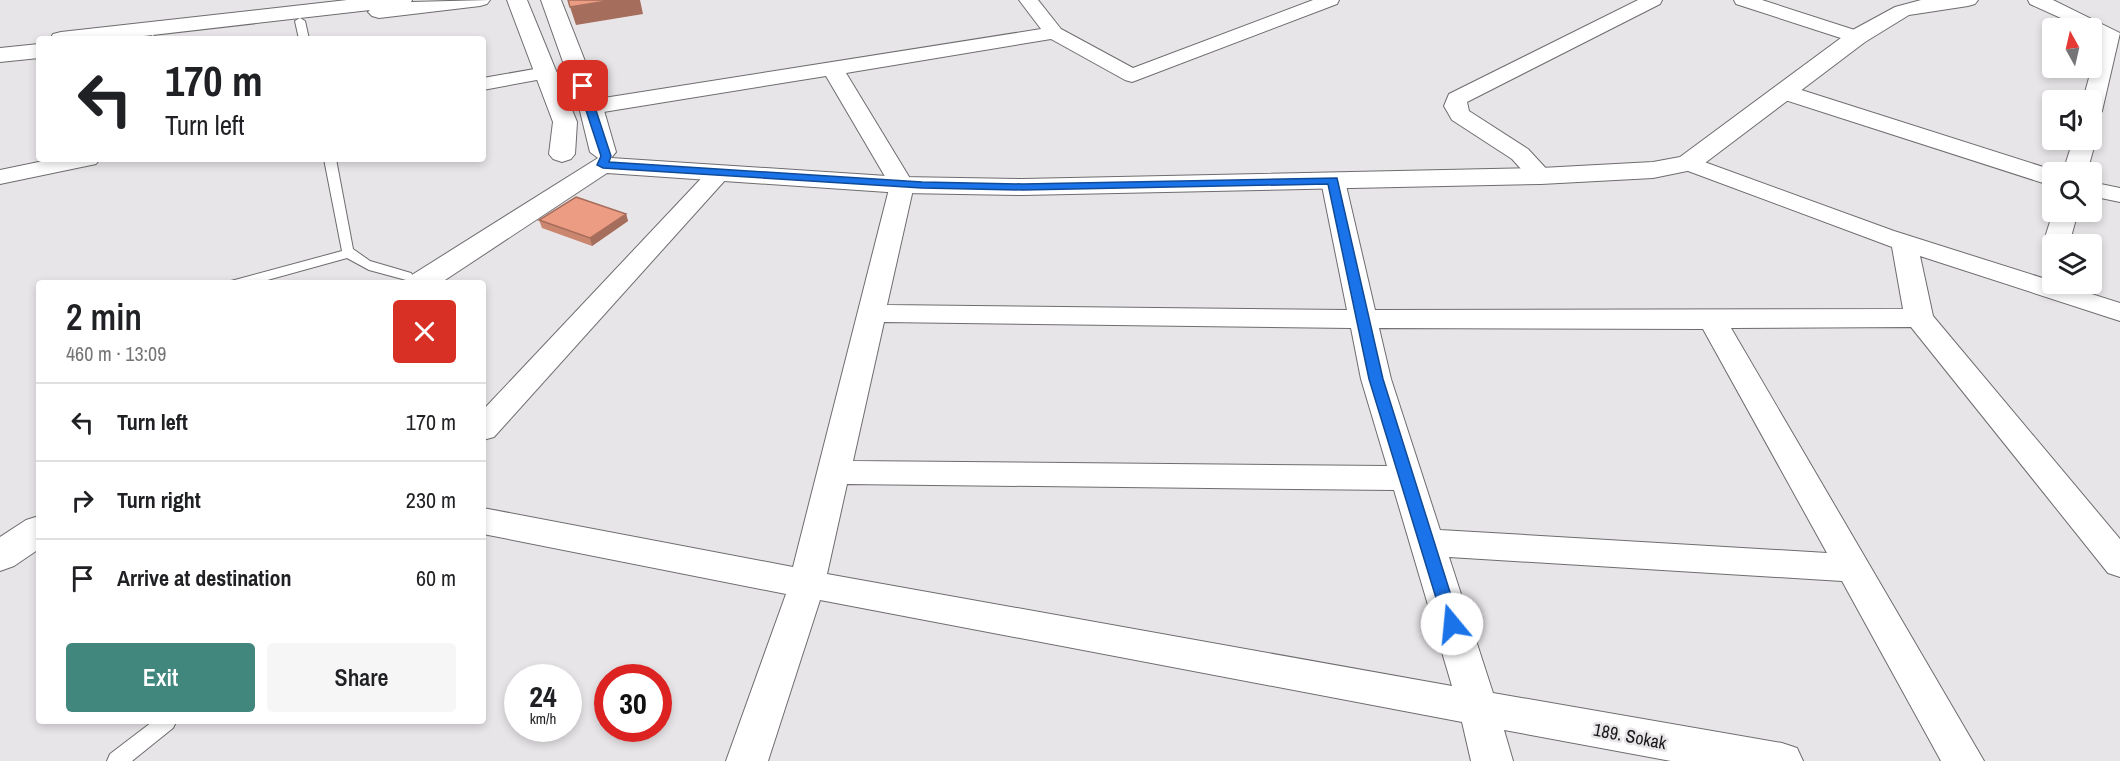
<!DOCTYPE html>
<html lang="en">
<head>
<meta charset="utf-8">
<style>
	:root { --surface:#fff; --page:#f6f6f6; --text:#202124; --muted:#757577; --line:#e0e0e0; --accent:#41877e }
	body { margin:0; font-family:"Archivo Narrow",sans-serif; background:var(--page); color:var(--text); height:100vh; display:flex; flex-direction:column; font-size:22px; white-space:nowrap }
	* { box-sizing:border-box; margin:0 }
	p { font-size:20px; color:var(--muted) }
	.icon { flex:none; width:33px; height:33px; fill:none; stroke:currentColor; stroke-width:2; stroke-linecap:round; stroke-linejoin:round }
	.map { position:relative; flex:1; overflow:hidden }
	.side { position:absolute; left:36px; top:280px; width:450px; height:444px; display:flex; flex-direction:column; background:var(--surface); border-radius:6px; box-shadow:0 3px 9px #0003 }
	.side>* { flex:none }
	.banner { position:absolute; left:36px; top:36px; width:450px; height:126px; border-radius:6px; box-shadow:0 3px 9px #0003; background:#fff; color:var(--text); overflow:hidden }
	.needle { width:39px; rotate:352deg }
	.buttons { position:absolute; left:2042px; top:18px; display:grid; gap:12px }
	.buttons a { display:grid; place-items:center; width:60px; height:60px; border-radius:6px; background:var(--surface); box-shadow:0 3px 9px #0003; font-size:30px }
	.speed { position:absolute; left:504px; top:664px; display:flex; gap:12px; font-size:30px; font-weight:700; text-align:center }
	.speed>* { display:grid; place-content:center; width:78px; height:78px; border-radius:50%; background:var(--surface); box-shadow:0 3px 9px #0003; line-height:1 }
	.speed small { font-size:15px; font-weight:400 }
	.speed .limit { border:9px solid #d22; background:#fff; color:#111 }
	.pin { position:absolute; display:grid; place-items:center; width:51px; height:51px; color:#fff; margin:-26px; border-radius:12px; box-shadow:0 3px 9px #0006 }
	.me { position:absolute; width:66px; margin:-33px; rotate:343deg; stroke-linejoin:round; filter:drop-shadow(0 0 4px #0008) }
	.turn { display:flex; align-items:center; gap:21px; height:126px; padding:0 30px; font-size:27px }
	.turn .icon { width:78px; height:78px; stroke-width:2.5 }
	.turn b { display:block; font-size:42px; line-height:51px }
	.round { display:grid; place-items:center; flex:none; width:63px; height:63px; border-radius:6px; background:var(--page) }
	.headline { display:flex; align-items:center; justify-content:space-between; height:102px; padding:0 30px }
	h1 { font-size:36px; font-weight:600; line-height:45px }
	.action { display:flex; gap:12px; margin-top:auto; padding:12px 30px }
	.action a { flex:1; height:69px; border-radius:6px; background:var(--accent); color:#fff; font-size:24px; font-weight:600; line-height:69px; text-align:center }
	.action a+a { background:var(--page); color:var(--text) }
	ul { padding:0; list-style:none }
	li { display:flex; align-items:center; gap:18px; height:78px; padding:0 30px; border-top:2px solid var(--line) }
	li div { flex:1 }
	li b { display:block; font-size:22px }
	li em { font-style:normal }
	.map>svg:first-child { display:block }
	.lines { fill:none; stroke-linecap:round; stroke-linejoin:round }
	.lane-casing { stroke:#6e6c6f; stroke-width:2 }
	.street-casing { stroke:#6e6c6f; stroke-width:2 }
	.secondary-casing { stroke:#6e6c6f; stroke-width:2 }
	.lane { fill:#fff; fill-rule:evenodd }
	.street { fill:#fff; fill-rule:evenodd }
	.secondary { fill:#fff; fill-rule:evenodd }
	.wall { fill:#cb8670 }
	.shaded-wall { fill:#a56d5b }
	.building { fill:#ec9c82; stroke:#a56d5b; stroke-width:1.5 }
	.route { fill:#1a73e8; stroke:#114b97; stroke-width:1.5 }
	.labels { text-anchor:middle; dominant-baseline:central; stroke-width:5; stroke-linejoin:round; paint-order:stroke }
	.near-street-label { font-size:18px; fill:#191819; stroke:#e8e5e8 }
</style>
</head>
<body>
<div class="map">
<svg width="2120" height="761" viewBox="0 0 2120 761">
	<rect width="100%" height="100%" fill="#e8e5e8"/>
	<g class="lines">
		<defs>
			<path id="lane" d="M300,18L305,21L309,39H299L295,21Z
				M153,35L157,39H147Z
				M324,159H336L353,249L370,261L411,273L413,276L411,279L406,280L369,270L347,258L253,284H230L231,281L342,251Z
				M152,722H176L173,728L132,761H107L110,754Z"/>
			<path id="street" d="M1019,0H1038L1061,29L1133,68L1313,0H1339L1337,4L1132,82L1125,80L1051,39L846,73L914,185L887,305L1347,310L1321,181L1324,176L1333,174L1342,176L1345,181L1375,310L1903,309L1892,247L1680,168L1676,163L1680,158L1688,156L1894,231L2052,281V284H2060L2120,303V321L1920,256L1933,316L2120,539V577L2108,573L1911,327L1731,328L1984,761H1941L1842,581L1449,557L1493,693L1782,743L1797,748L1803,761H1671L1504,730L1513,761H1471L1462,722L820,600L768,761H726L786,594L483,534V508L793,567L890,185L826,76L591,114L583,112L580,107L583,102L591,100L1041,29ZM884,322L1351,328L1361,379L1387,466L853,461ZM1379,328L1703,329L1827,553L1440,530L1391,379ZM847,484L1394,490L1452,686L827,574Z
				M1638,0H1662L1660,4L1467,102L1469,111L1528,149L1553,176L1550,181L1541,183L1532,181L1512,159L1452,120L1444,106L1449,94Z
				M1734,0H1762L1864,33L1867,37L1864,41H1850L1736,4Z
				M2028,0H2053L2120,33L2102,111L2099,116L2091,118V100H2083L2100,37L2091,32V28H2083L2030,4Z
				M546,67L553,69L557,73L553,77L483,90V78Z
				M1784,86L1792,87L2059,172H2052V185L2043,183L1776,97L1773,92L1776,87Z
				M2091,135L2096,140L2087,172H2063L2073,140H2091Z
				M53,159H100L96,164L0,184V170Z
				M719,166L727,168L731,173L727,178L494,437L483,440V410L711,168Z
				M2091,182L2120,188V202L2091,196Z
				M2053,212H2078L2069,244H2052V251L2047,250L2043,244Z"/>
			<path id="secondary" d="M347,0H412L411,2L490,0L487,4L480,6L379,18L372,16L368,12L370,10L118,39H50L53,34L61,32Z
				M507,0H527L577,122L575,154L571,159L562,162L553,159L549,154L553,122Z
				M541,0H561L603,107L616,152L611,158L902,177L1023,179L1541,168L1653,162L1680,157L1849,32L1895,7L1921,0H1978L1975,4L1968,6L1909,15L1865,42L1697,169L1653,178L1541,184L1023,195L902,193L607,173L439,284H403L407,278L598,158L590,152L579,107Z
				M39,44V58L0,62V48Z
				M39,516V549L14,566L0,571V537L26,520Z"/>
		</defs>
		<use href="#lane" class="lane-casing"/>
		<use href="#street" class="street-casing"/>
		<use href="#secondary" class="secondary-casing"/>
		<use href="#lane" class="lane"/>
		<use href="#street" class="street"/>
		<use href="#secondary" class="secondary"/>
	</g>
	<path class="wall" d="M626,214L628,221L592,246L542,228L539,220Z"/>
	<path class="shaded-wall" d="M613,0H640L643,14L576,25L570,7Z
		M626,214L628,221L592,246L590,238Z"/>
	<path class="building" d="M568,0H613L570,7Z
		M132,37L131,39H113Z
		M576,197L626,214L590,238L539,220Z"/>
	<path class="route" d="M583,83L588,86L611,156L609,162L922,182L1023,184L1337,178L1383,379L1460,624L1458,629L1452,631L1446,629L1444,624L1369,379L1328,184L1023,190L922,188L603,168L597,165L601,156L578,86Z"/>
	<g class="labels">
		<g class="near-street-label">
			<text transform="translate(1630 736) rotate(11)">189. Sokak</text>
		</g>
	</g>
</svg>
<div class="buttons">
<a><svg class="needle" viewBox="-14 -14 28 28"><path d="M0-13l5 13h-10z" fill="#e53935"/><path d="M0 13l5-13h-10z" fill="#757577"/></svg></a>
<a><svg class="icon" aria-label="sound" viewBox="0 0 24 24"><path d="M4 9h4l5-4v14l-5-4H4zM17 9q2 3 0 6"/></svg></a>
<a><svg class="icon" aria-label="search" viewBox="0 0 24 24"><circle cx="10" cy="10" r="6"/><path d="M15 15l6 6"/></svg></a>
<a><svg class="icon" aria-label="layers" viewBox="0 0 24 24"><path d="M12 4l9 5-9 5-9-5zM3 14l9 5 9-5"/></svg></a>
</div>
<div class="speed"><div>24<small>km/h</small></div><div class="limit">30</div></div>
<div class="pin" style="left:583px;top:86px;background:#d93025"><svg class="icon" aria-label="arrive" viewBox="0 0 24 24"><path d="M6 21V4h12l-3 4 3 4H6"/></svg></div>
<svg class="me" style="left:1452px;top:624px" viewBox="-20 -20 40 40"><circle r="19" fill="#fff"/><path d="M0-13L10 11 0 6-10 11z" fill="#1a73e8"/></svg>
<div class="banner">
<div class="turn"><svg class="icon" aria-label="left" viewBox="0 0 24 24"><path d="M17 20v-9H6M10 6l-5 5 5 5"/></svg><div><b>170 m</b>Turn left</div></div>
</div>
<section class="side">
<div class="headline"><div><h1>2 min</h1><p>460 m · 13:09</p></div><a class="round" style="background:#d93025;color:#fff"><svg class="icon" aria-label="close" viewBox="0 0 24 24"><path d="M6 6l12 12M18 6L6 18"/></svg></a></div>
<ul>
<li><svg class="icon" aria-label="left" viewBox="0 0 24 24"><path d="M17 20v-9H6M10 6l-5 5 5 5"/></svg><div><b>Turn left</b></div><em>170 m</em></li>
<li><svg class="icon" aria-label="right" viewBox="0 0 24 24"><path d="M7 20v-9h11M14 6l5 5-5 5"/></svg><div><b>Turn right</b></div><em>230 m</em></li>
<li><svg class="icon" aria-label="arrive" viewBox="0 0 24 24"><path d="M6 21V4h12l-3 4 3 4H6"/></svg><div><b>Arrive at destination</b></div><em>60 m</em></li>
</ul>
<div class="action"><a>Exit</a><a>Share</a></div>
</section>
</div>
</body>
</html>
